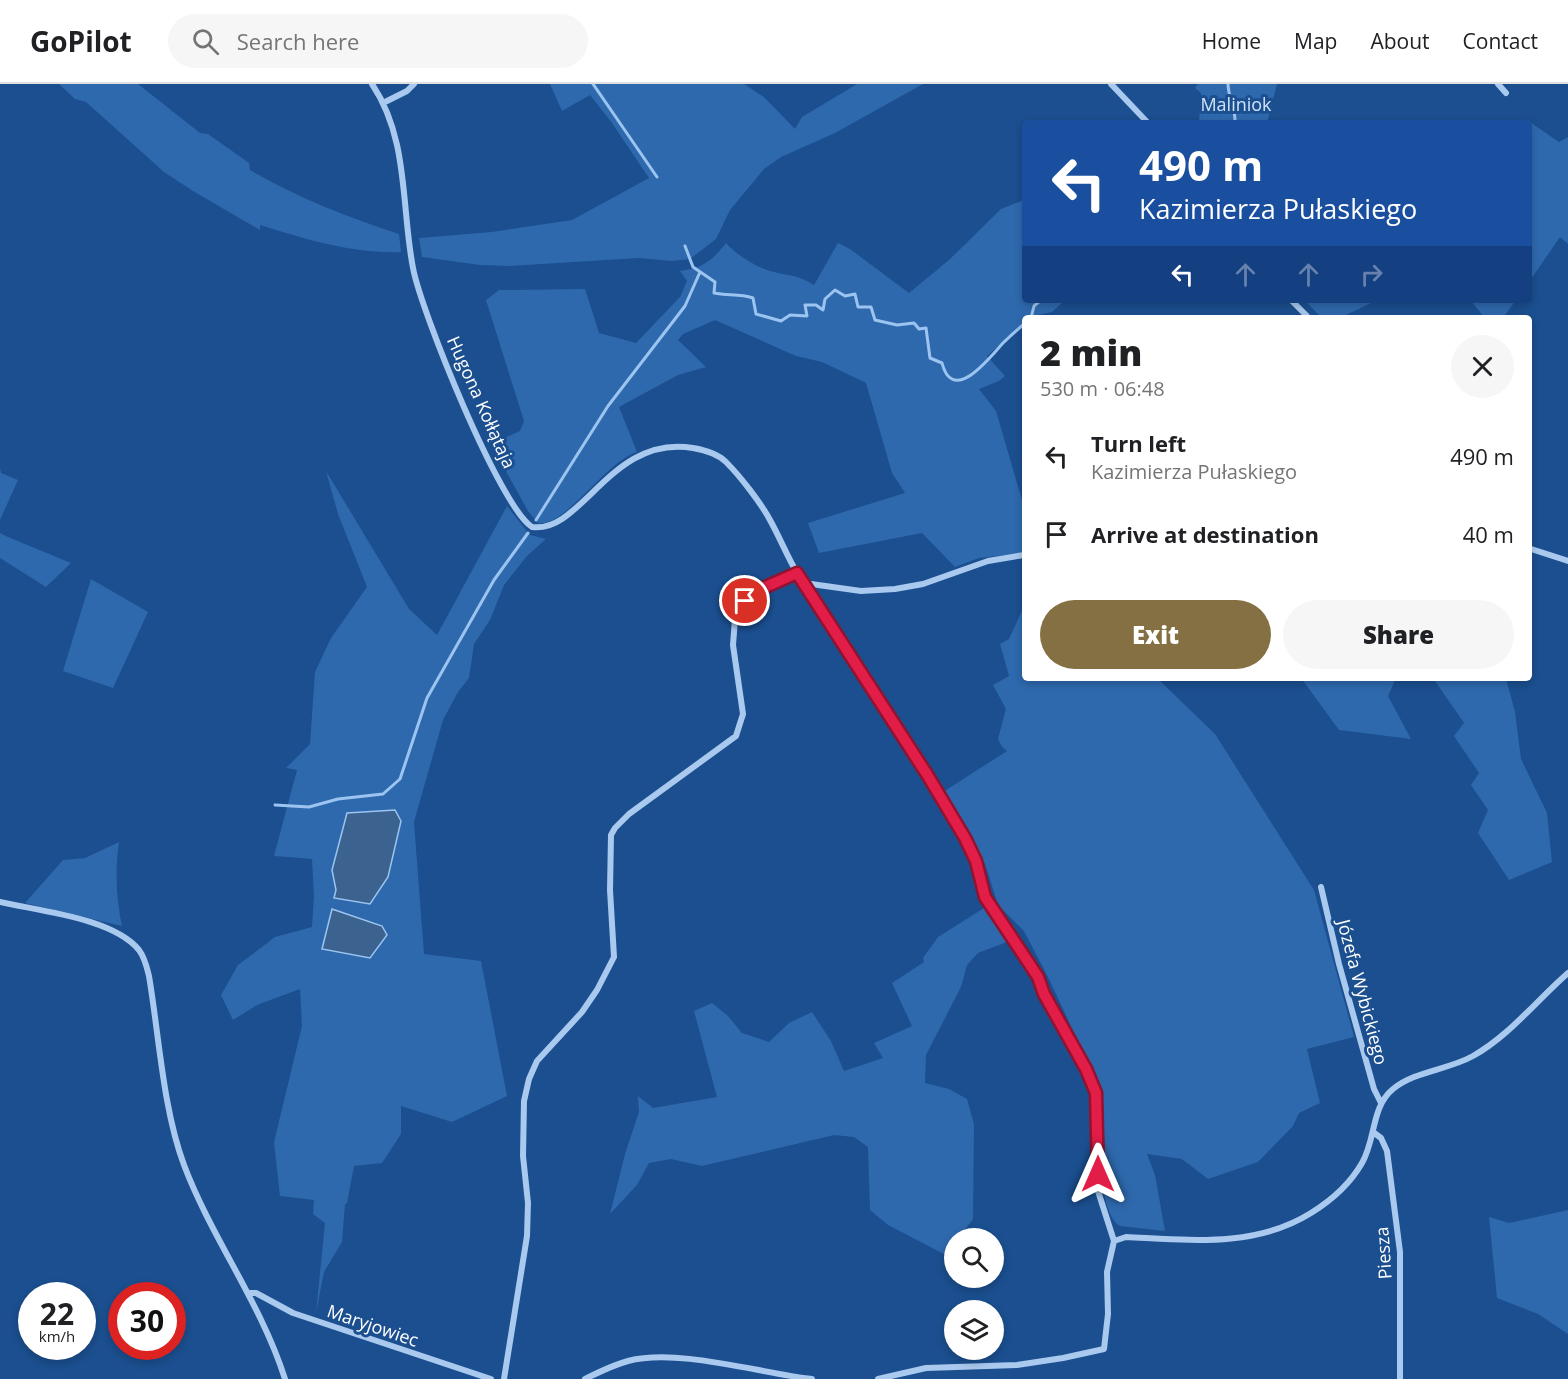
<!DOCTYPE html>
<html lang="en">
<head>
<meta charset="utf-8">
<style>
	:root { --surface:#fff; --page:#f6f6f6; --text:#202124; --muted:#757577; --line:#e0e0e0; --accent:#847042 }
	body { margin:0; font-family:"Open Sans",sans-serif; background:var(--page); color:var(--text); height:100vh; display:flex; flex-direction:column; font-size:22px; white-space:nowrap }
	* { box-sizing:border-box; margin:0 }
	p { font-size:20px; color:var(--muted) }
	.icon { flex:none; width:33px; height:33px; fill:none; stroke:currentColor; stroke-width:2; stroke-linecap:round; stroke-linejoin:round }
	.map { position:relative; flex:1; overflow:hidden }
	.details { position:absolute; left:1022px; top:231px; width:510px; height:366px; display:flex; flex-direction:column; background:var(--surface); border-radius:6px; box-shadow:0 3px 9px #0003 }
	.details>* { flex:none }
	.top-card { position:absolute; left:1022px; top:36px; width:510px; height:183px; border-radius:6px; box-shadow:0 3px 9px #0003; background:#1a4fa0; color:#fff; overflow:hidden }
	.buttons { position:absolute; left:944px; top:1144px; display:grid; gap:12px }
	.buttons a { display:grid; place-items:center; width:60px; height:60px; border-radius:50%; background:var(--surface); box-shadow:0 3px 9px #0003; font-size:30px }
	.speed { position:absolute; left:18px; top:1198px; display:flex; gap:12px; font-size:30px; font-weight:700; text-align:center }
	.speed>* { display:grid; place-content:center; width:78px; height:78px; border-radius:50%; background:var(--surface); box-shadow:0 3px 9px #0003; line-height:1 }
	.speed small { font-size:15px; font-weight:400 }
	.speed .limit { border:9px solid #d22; background:#fff; color:#111 }
	.pin { position:absolute; display:grid; place-items:center; width:51px; height:51px; color:#fff; margin:-26px; border:3px solid #fff; border-radius:50%; box-shadow:0 2px 6px #0007 }
	.me { position:absolute; width:66px; margin:-33px; rotate:0deg; stroke-linejoin:round; filter:drop-shadow(0 0 4px #0008) }
	.turn { display:flex; align-items:center; gap:21px; height:126px; padding:0 18px; font-size:27px }
	.turn .icon { width:78px; height:78px; stroke-width:2.5 }
	.turn b { display:block; font-size:42px; line-height:51px }
	.lanes { display:flex; align-items:center; height:57px; padding:0 18px; background:#0003; justify-content:center; gap:30px; direction:ltr }
	.lanes .off { opacity:.35 }
	.round { display:grid; place-items:center; flex:none; width:63px; height:63px; border-radius:32px; background:var(--page) }
	.overview { display:flex; align-items:center; justify-content:space-between; height:102px; padding:0 18px }
	h1 { font-size:36px; font-weight:800; line-height:45px }
	.cta { display:flex; gap:12px; margin-top:auto; padding:12px 18px }
	.cta a { flex:1; height:69px; border-radius:36px; background:var(--accent); color:#fff; font-size:24px; font-weight:800; line-height:69px; text-align:center }
	.cta a+a { background:var(--page); color:var(--text) }
	ul { padding:0; list-style:none }
	li { display:flex; align-items:center; gap:18px; height:78px; padding:0 18px }
	li div { flex:1 }
	li b { display:block; font-size:22px }
	li em { font-style:normal }
	header { display:flex; align-items:center; gap:36px; box-sizing:border-box; height:84px; padding:0 30px; background:var(--surface); border-bottom:2px solid var(--line) }
	header strong { font-size:28px }
	nav { display:flex; gap:33px; margin-inline-start:auto; font-size:21px }
	.search { width:420px; height:54px; background:var(--page); display:flex; align-items:center; gap:15px; box-sizing:border-box; padding:0 21px; border-radius:33px; color:var(--muted); font-size:22px }
	.map>svg:first-child { display:block }
	.green { fill:#2e69ad }
	.water { fill:#3c6290; stroke:#9cc4f0; stroke-width:1.5 }
	.lines { fill:none; stroke-linecap:round; stroke-linejoin:round }
	.stream { stroke:#9cc4f0; stroke-width:3 }
	.minor { stroke:#a9c9ee; stroke-width:6 }
	.route-casing { stroke:#92132f; stroke-width:15 }
	.route { stroke:#e11d48; stroke-width:10 }
	.labels { text-anchor:middle; dominant-baseline:central; stroke-width:6; stroke-linejoin:round; paint-order:stroke }
	.park-label { font-size:18px; fill:#cfe3fa; stroke:#1b4f8f }
	.street-label { font-size:18px; fill:#fff; stroke:#1b4f8f }
</style>
</head>
<body>
<header>
<strong>GoPilot</strong>
<div class="search"><svg class="icon" aria-label="search" viewBox="0 0 24 24"><circle cx="10" cy="10" r="6"/><path d="M15 15l6 6"/></svg>Search here</div>
<nav><a>Home</a><a>Map</a><a>About</a><a>Contact</a></nav>
</header>
<div class="map">
<svg width="1568" height="1295" viewBox="0 0 1568 1295">
	<rect width="100%" height="100%" fill="#1b4f8f"/>
	<path class="green" d="M59,0H138L200,49L208,50L249,79L250,86C298,114 347,133 399,150L401,168C352,170 306,155 260,141V146L193,107L164,88L86,18L75,15Z
		M550,0H744L764,13L795,45L802,33L857,0H923L835,49L781,73L764,85L730,126L716,155L690,175L672,177L639,174L509,182L480,181L422,173L419,154L492,148L572,136L649,94L612,39L590,11L562,27Z
		M1198,0H1277L1267,39H1199L1201,9L1195,4Z
		M1527,36L1559,58L1568,53V160L1560,153L1529,198L1528,39H1523Z
		M1024,116V216H1065L1052,228L1024,234V240L987,272L1005,292L999,297L979,305L996,327L1024,423V469L979,474L955,483L922,449L819,469L808,439L905,409L892,389L866,299L822,278L796,272L715,236L683,250L678,256L706,283L678,291L619,323L637,368C606,377 565,444 538,439L528,427L491,360L520,347L524,337L486,216L499,206L585,205L599,249L636,259L680,213L687,197L680,187H676C700,186 711,178 726,159C737,171 754,182 770,187C787,192 797,190 814,201L838,159L850,165L909,209L949,176L1001,125Z
		M1304,216H1377L1340,234H1322Z
		M1470,216H1516L1503,234H1485Z
		M0,384L1,389L18,396L0,436Z
		M326,387L409,525L437,551L507,422L530,451L546,455L527,472L504,501L490,536L474,560L469,594L458,608L443,636L414,738L424,870L481,877L507,1012L452,1038L401,1022V1050L382,1079L354,1082L347,1119L345,1120L342,1158L324,1188L316,1229L325,1139L313,1130L314,1116L280,1112L274,1058L302,942L300,905L257,921L233,936L221,911L238,881L275,853L312,843L314,812L312,775L274,772L297,686L286,684L310,660L315,588L331,554L367,503L338,430Z
		M0,449L8,453L71,479L46,503L0,474Z
		M91,495L148,528L113,604L63,587Z
		M1024,522V594H1157L1215,650L1314,806L1354,953L1307,965L1320,1019L1299,1029L1293,1042L1258,1078L1208,1095L1182,1075L1147,1070L1155,1091L1165,1147L1120,1142C1092,1124 1106,1031 1097,998L1049,895L1024,847L998,821L985,780L943,708L1007,667L1002,663L998,655L1006,625L993,601L1009,592L1000,560L1009,555Z
		M1301,594H1396L1388,612L1411,655L1339,646Z
		M1433,594L1506,595L1515,628L1521,675L1547,729L1552,778L1509,796L1478,749L1488,726L1471,701L1479,689L1454,652L1464,639Z
		M119,758C115,787 116,814 122,842L25,819L63,776L85,774Z
		M984,824L1012,856L978,869L967,881L961,903L926,971L925,999L949,1005L967,1015L974,1040L973,1135L958,1155H954V1159L944,1170L888,1141L870,1126L868,1063L854,1053L834,1051L702,1082L671,1075L649,1079L637,1101L610,1130L625,1070L639,1028L638,1012L653,1024L717,1013L694,927L712,919L728,932L742,949L769,958L789,939L812,928L831,957L844,987L883,974L874,959L912,942L892,899L924,878L923,874L938,853Z
		M1568,1126V1250L1538,1230L1497,1214L1489,1133L1509,1139Z"/>
	<path class="water" d="M395,726L401,737L388,793L370,820L334,814L336,806L332,786L347,729Z
		M332,825L382,842L387,851L370,874L322,865Z"/>
	<g class="lines">
		<path class="stream" d="M593,0L657,93
			M1228,0C1228,13 1236,25 1235,39
			M685,162L693,183L715,198L714,209C728,212 739,209 753,214L756,230L781,237L790,231L807,232L805,221H816L823,226L825,215L835,206L845,212L855,210L858,223H871L875,236L897,241L914,239L919,245L926,244L930,274L942,279C953,322 990,273 1003,259C1010,252 1017,246 1024,240
			M1031,234L1034,222L1041,216
			M536,436L608,322L685,222L700,188
			M275,721L309,723L338,715L383,710L400,695L427,614L494,496L528,449"/>
		<path class="minor" d="M372,0C409,55 401,122 413,184C421,227 500,423 532,443C582,450 611,350 693,364C705,366 717,369 726,378C740,392 761,419 770,436C780,454 787,472 797,489L928,692L965,754L976,777L985,813L1038,893L1044,911L1086,985L1096,1009L1098,1107L1114,1157
			M1111,0L1148,39
			M1498,0L1506,9
			M383,19L407,7L414,0
			M1291,216L1309,234
			M1528,464L1568,477
			M804,499L861,507L895,505L923,500L988,477L1024,471
			M1321,803L1339,880L1374,1005L1381,1019
			M0,818C39,827 113,834 139,866C145,874 147,884 149,892C159,951 163,1025 184,1081C212,1155 261,1219 285,1295
			M1373,1048L1381,1054L1387,1067L1400,1168V1295
			M1114,1157L1126,1153C1190,1156 1255,1164 1311,1129C1332,1116 1350,1100 1362,1079C1376,1055 1371,1023 1393,1005C1415,987 1448,986 1473,972C1510,951 1536,917 1568,889
			M248,1209H256L293,1229L491,1295
			M504,1295L527,1152L528,1119L523,1072L524,1017L529,995L537,977L582,928L597,906L614,873L610,806L611,751L615,744L629,730L736,652L743,630L733,561L735,535L745,517L752,509L797,489
			M585,1295C599,1288 613,1281 628,1277C678,1264 759,1289 812,1295
			M878,1295L926,1284L1017,1281L1063,1274L1104,1265L1108,1230L1107,1188L1114,1157"/>
	</g>
	<g class="lines">
		<defs>
			<path id="route" d="M745,517L752,509L797,489L928,692L965,754L976,777L985,813L1038,893L1044,910L1086,985L1096,1009L1098,1090"/>
		</defs>
		<use href="#route" class="route-casing"/>
		<use href="#route" class="route"/>
	</g>
	<g class="labels">
		<g class="park-label">
			<text x="1236" y="20">Maliniok</text>
		</g>
		<g class="street-label">
			<text transform="translate(482 318) rotate(66)">Hugona Kołłątaja</text>
			<text transform="translate(1363 908) rotate(75)">Józefa Wybickiego</text>
			<text transform="translate(1383 1169) rotate(-94)">Piesza</text>
			<text transform="translate(373 1241) rotate(19)">Maryjowiec</text>
		</g>
	</g>
</svg>
<div class="buttons">
<a><svg class="icon" aria-label="search" viewBox="0 0 24 24"><circle cx="10" cy="10" r="6"/><path d="M15 15l6 6"/></svg></a>
<a><svg class="icon" aria-label="layers" viewBox="0 0 24 24"><path d="M12 4l9 5-9 5-9-5zM3 14l9 5 9-5"/></svg></a>
</div>
<div class="speed"><div>22<small>km/h</small></div><div class="limit">30</div></div>
<div class="pin" style="left:745px;top:517px;background:#d93025"><svg class="icon" aria-label="arrive" viewBox="0 0 24 24"><path d="M6 21V4h12l-3 4 3 4H6"/></svg></div>
<svg class="me" style="left:1098px;top:1090px" viewBox="-20 -20 40 40"><path d="M0-17L14 15 0 8-14 15z" fill="#e11d48" stroke="#fff" stroke-width="4"/></svg>
<div class="top-card">
<div class="turn"><svg class="icon" aria-label="left" viewBox="0 0 24 24"><path d="M17 20v-9H6M10 6l-5 5 5 5"/></svg><div><b>490 m</b>Kazimierza Pułaskiego</div></div>
<div class="lanes"><svg class="icon" aria-label="left" viewBox="0 0 24 24"><path d="M17 20v-9H6M10 6l-5 5 5 5"/></svg><svg class="icon off" aria-label="ahead" viewBox="0 0 24 24"><path d="M12 20V5M6 11l6-6 6 6"/></svg><svg class="icon off" aria-label="ahead" viewBox="0 0 24 24"><path d="M12 20V5M6 11l6-6 6 6"/></svg><svg class="icon off" aria-label="right" viewBox="0 0 24 24"><path d="M7 20v-9h11M14 6l5 5-5 5"/></svg></div>
</div>
<section class="details">
<div class="overview"><div><h1>2 min</h1><p>530 m · 06:48</p></div><a class="round"><svg class="icon" aria-label="close" viewBox="0 0 24 24"><path d="M6 6l12 12M18 6L6 18"/></svg></a></div>
<ul>
<li><svg class="icon" aria-label="left" viewBox="0 0 24 24"><path d="M17 20v-9H6M10 6l-5 5 5 5"/></svg><div><b>Turn left</b><p>Kazimierza Pułaskiego</p></div><em>490 m</em></li>
<li><svg class="icon" aria-label="arrive" viewBox="0 0 24 24"><path d="M6 21V4h12l-3 4 3 4H6"/></svg><div><b>Arrive at destination</b></div><em>40 m</em></li>
</ul>
<div class="cta"><a>Exit</a><a>Share</a></div>
</section>
</div>
</body>
</html>
